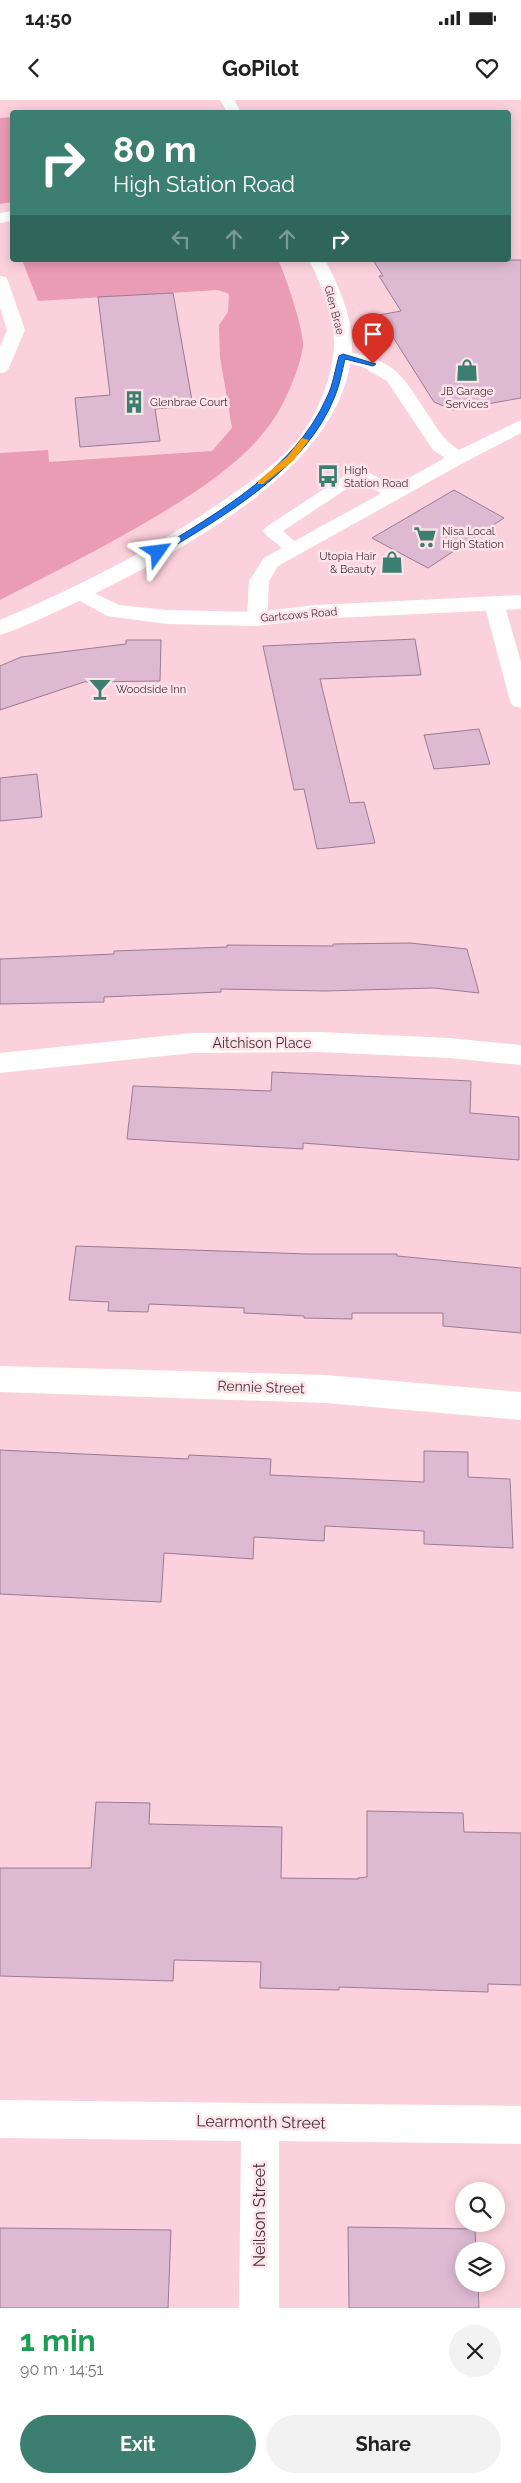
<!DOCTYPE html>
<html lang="en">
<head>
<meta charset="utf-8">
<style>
	:root { --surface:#fff; --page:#f2f2f2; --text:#222; --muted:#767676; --accent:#3c7f71 }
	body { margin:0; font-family:Raleway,sans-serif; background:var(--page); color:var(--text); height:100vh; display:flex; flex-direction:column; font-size:19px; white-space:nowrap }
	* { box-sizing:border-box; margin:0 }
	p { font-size:16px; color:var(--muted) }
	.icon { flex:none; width:28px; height:28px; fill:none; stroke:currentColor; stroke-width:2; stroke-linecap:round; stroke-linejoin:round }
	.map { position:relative; height:2208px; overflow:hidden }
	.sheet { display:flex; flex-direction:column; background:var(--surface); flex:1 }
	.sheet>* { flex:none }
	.guide { position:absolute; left:10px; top:10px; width:501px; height:152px; border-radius:5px; box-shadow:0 2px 12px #0003; background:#3c7f71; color:#fff; overflow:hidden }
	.buttons { position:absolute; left:455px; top:2082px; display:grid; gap:10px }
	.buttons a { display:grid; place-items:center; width:50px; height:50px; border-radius:50%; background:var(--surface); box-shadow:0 2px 12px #0003; font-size:25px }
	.pin { position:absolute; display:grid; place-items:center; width:42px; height:42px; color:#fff; margin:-51px -21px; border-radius:50% 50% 50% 0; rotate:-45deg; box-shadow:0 0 5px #0007 }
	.pin .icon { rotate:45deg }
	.me { position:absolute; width:55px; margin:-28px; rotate:59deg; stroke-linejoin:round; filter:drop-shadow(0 0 4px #0008) }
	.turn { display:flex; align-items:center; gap:18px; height:105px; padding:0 20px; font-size:22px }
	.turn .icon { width:65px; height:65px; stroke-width:2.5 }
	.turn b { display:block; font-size:35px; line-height:42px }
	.lanes { display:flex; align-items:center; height:48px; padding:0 20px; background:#0003; justify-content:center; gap:25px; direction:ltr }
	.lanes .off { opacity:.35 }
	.round { display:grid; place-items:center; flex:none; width:52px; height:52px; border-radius:26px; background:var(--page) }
	.overview { display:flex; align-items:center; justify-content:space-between; height:85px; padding:0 20px }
	h1 { font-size:30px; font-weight:700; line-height:38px; color:#1e9e55 }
	.primary-button { display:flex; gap:10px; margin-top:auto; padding:10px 20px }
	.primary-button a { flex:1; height:58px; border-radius:30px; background:var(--accent); color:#fff; font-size:20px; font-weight:700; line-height:58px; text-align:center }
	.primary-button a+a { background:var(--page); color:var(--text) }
	.status { display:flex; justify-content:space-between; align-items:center; height:35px; padding:0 25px; background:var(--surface); direction:ltr }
	.status svg { height:14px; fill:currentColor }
	header { display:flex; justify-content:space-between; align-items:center; height:65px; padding:0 20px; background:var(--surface); font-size:22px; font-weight:700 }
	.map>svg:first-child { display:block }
	.green { fill:#ea9bb5 }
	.building { fill:#ddbad2; stroke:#9c7b91 }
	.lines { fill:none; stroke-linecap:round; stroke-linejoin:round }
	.service { fill:#fff; fill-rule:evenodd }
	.minor { fill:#fff; fill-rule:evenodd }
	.tertiary { fill:#fff; fill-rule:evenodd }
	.secondary { fill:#fff; fill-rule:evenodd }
	.route { fill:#1a73e8; stroke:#114b97 }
	.slow { fill:#f59e0b }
	.labels { text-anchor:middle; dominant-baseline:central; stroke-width:5; stroke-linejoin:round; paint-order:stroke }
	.far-street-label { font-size:11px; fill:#453439; stroke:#fee3eb }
	.far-poi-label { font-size:11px; fill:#453439; stroke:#fee3eb; text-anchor:start }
	.street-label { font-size:14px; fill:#453439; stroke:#fee3eb }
	.near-street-label { font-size:16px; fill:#453439; stroke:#fee3eb }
</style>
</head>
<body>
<div class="status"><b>14:50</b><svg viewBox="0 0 49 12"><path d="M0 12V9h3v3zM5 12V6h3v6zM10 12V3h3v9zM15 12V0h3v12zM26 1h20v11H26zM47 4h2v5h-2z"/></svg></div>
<header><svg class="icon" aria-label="back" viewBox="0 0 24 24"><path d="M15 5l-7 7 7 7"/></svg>GoPilot<svg class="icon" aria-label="heart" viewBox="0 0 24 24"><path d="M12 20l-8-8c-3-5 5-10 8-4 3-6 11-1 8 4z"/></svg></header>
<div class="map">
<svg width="521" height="2208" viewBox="0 0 521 2208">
	<rect width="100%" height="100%" fill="#fcd1de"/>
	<path class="green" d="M12,17V102L0,104V18Z
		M22,160H278C285,173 305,234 303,247C299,270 285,304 271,323C246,358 209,383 173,406C117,441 58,470 0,500V353L48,350L49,362L212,351L232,328L220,257L219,225L228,212L229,194L218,190L38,201Z"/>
	<path class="building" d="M373,160H521V298L453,310L434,302L379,215L401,211L379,176H383Z
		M173,193L193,306L155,309L160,341L80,347L75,298L110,295L98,197Z
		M454,390L504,418L428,468L372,438Z
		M415,539L421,575L320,579L350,703L364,702L375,743L317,749L304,689L294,690L263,546Z
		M126,540H161L160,581L84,582L0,610V566L21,557L126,544Z
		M479,629L490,664L434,669L424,635Z
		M37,674L42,717L0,721V678Z
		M410,843L467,849L479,893L434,888L325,891L221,889V892L104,897V902L0,904V859L114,854V851L227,847V845L333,846V844Z
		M272,972L471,981L470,1013L519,1017V1060L303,1043V1049L127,1039L133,986L271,991Z
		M76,1146L308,1154H397V1156L521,1168V1233L443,1226V1213H352V1219L304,1218V1216L244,1213V1208L149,1204L148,1212L108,1211L109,1202L69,1200Z
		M0,1350L188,1359L189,1355L271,1359L270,1375L424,1382V1351L468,1352V1377L510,1379L513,1448L424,1444V1431L325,1426L324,1441L254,1437L253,1459L164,1453L161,1502L0,1494Z
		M96,1702L150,1703L149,1724L282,1727L281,1778L358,1779V1778L367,1777V1711L463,1713L464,1732L521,1733V1885L488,1884V1892L339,1887V1890L260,1888L261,1862L174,1860L173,1881L0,1876V1768H91Z
		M348,2127L475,2129L476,2151H464V2184H478L479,2208H349Z
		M0,2128L171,2130L168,2208H0Z"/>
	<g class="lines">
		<path class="service" d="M359,368L401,389L403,393L401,397C387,400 371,387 360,380L283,431L303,449L300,453H288L266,435L263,431L266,427L353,370Z"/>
		<path class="minor" d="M0,176L6,177L8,181L25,230L9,268L6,272L0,273V247L7,230L0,207Z
			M343,251C398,260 402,276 431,319C439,332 446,342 459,350L521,320V333L465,362L278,466L269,481L267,519L264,524L257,526L250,524L247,519L249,481L264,458L445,358L433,350L387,281L363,267L337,260L334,256L337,252Z
			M494,496L501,498L504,503L521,562V608L513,606L510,601L484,503L487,498Z
			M319,932L449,938L521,945V965L449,958L319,952L193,953L0,973V953L193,933Z
			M0,1266L326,1275L521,1292V1320L326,1303L0,1292Z
			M0,2000L521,2006V2044L279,2041V2208H239L241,2041L0,2038Z"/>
		<path class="tertiary" d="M12,111V121L0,123V113Z
			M82,487L119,505L167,510L257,512L316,505L521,495V509L316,519L257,526L167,524L107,516L75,498L72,493L75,488Z"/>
		<path class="secondary" d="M220,0H234L241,12H227Z
			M309,160H325C339,186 352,216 352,246C349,351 223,425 141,470C111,486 80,501 49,515C33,522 17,530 0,535V520C80,486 156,448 227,398C250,382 273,367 292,346C315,320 332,282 334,246C335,216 322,186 309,160Z"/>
	</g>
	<path class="route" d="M343,254L376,264L373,266L345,259C342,271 340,284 335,296C306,370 225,415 161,454H155V451C219,412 295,369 327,297C333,285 335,270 339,256Z"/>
	<path class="slow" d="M302,338L309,340L293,361L263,384H258V381L287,357Z"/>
	<defs>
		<symbol id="shop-bare" viewBox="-9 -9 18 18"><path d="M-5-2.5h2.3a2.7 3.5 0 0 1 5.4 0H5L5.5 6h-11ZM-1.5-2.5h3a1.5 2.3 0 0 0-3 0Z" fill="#3c7f71" stroke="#fee3eb" stroke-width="2.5" paint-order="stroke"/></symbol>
		<symbol id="building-bare" viewBox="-9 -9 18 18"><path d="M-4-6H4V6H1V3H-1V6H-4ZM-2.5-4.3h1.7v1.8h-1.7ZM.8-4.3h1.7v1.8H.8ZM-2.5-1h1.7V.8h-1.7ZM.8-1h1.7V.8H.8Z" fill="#3c7f71" stroke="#fee3eb" stroke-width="2.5" paint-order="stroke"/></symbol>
		<symbol id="bus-bare" viewBox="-9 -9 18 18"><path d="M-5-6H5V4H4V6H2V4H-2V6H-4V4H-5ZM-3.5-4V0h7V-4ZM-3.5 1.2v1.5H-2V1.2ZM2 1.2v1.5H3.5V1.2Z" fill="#3c7f71" stroke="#fee3eb" stroke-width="2.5" paint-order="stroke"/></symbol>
		<symbol id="supermarket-bare" viewBox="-9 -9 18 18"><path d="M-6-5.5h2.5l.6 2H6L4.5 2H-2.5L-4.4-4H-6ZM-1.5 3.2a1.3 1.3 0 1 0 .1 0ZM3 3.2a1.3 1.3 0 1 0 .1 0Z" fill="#3c7f71" stroke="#fee3eb" stroke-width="2.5" paint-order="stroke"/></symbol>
		<symbol id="bar-bare" viewBox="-9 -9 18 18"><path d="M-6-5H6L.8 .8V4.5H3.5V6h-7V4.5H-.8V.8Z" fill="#3c7f71" stroke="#fee3eb" stroke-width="2.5" paint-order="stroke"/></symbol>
	</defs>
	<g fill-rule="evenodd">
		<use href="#shop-bare" x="451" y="254" width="32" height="32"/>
		<use href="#building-bare" x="118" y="286" width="32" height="32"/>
		<use href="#bus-bare" x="312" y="360" width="32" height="32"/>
		<use href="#supermarket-bare" x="409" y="421" width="32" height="32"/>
		<use href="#shop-bare" x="376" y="446" width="32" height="32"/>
		<use href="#bar-bare" x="84" y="573" width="32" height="32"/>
	</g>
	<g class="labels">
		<g class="far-street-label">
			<text transform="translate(334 210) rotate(75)">Glen Brae</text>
			<text transform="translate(299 515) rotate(-5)">Gartcows Road</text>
		</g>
		<g class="far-poi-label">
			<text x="467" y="291" text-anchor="middle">JB Garage<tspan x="467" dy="13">Services</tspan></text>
			<text x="150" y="302">Glenbrae Court</text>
			<text x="344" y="370">High<tspan x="344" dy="13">Station Road</tspan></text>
			<text x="442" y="431">Nisa Local<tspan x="442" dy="13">High Station</tspan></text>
			<text x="376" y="456" text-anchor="end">Utopia Hair<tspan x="376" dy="13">&amp; Beauty</tspan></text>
			<text x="116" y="589">Woodside Inn</text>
		</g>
		<g class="street-label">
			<text x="262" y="943">Aitchison Place</text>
			<text transform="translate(261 1287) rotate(2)">Rennie Street</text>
		</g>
		<g class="near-street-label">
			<text transform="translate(261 2022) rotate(1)">Learmonth Street</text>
			<text transform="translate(259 2115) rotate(-90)">Neilson Street</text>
		</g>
	</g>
</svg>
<div class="buttons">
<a><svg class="icon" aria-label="search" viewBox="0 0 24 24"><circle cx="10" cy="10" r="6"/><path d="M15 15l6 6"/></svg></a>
<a><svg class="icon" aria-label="layers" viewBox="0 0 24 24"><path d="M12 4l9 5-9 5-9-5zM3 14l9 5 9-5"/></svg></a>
</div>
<div class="pin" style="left:373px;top:264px;background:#d93025"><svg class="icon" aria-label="arrive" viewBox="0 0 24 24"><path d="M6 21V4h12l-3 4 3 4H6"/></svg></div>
<svg class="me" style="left:158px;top:452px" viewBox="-20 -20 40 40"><path d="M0-17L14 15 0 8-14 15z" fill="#1a73e8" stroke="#fff" stroke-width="4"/></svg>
<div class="guide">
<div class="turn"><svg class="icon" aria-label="right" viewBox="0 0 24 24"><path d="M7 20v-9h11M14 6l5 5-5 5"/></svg><div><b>80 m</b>High Station Road</div></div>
<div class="lanes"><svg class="icon off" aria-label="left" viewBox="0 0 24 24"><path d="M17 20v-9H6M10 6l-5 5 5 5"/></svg><svg class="icon off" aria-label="ahead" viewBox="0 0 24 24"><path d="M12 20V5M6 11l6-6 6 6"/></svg><svg class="icon off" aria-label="ahead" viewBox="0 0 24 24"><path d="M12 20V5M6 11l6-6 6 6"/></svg><svg class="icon" aria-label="right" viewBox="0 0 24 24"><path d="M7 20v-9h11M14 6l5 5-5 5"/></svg></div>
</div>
</div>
<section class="sheet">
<div class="overview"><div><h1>1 min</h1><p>90 m · 14:51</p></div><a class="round"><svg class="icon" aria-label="close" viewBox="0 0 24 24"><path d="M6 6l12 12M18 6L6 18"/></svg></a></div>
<div class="primary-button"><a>Exit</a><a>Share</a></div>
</section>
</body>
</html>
